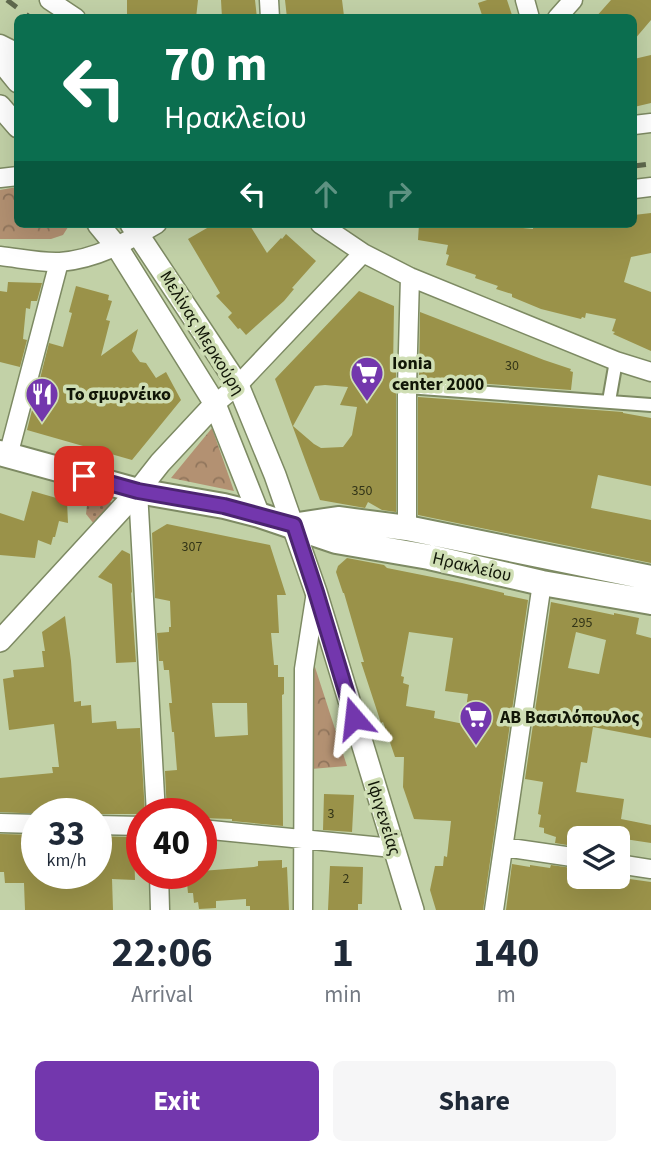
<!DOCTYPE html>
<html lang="en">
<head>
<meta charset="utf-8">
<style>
	:root { --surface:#fff; --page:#f6f6f7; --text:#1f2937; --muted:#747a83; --accent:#7337ad }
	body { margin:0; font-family:"Source Sans 3",sans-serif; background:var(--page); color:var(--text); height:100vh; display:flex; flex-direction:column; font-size:26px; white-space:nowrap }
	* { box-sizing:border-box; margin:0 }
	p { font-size:23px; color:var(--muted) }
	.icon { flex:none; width:38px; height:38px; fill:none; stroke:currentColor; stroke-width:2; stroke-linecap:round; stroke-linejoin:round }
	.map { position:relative; height:910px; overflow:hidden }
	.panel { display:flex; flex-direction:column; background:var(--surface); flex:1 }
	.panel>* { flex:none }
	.hud { position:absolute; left:14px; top:14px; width:623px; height:214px; border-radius:10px; box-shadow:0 7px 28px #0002; background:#0b6e4f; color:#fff; overflow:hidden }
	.fabs { position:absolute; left:567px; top:826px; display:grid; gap:14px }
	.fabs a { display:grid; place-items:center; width:63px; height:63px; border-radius:10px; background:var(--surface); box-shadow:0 7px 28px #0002; font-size:35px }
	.speed { position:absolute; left:21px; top:798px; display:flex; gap:14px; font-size:35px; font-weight:700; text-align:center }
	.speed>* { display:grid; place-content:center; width:91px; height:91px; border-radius:50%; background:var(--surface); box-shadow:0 7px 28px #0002; line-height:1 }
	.speed small { font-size:18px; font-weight:400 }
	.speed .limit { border:10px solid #d22; background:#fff; color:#111 }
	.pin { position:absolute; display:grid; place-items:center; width:60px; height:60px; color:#fff; margin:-30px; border-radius:14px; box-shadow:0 4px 10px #0006 }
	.me { position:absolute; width:77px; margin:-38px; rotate:343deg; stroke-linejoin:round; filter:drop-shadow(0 0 5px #0008) }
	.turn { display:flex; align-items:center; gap:24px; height:147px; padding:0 35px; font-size:32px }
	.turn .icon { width:91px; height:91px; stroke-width:2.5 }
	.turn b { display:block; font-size:49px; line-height:60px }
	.lanes { display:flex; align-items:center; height:66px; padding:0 35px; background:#0003; justify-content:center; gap:35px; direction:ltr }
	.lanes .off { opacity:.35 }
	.eta { display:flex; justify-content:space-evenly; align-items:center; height:119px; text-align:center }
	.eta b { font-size:42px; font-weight:700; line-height:49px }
	.primary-button { display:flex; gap:14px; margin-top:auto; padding:14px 35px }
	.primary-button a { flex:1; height:80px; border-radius:10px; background:var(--accent); color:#fff; font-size:28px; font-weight:700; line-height:80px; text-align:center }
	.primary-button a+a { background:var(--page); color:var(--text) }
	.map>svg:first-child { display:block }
	.grass { fill:url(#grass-dots) }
	.park { fill:url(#park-crowns) }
	.building { fill:#9a9249; fill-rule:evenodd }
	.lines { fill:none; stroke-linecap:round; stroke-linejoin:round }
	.pedestrian-casing { stroke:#7d8a63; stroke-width:16 }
	.minor-casing { stroke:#7d8a63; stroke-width:21 }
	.tertiary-casing { stroke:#7d8a63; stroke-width:24 }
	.secondary-casing { stroke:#7d8a63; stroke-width:28 }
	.pedestrian { stroke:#fff; stroke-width:12 }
	.minor { stroke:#fff; stroke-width:18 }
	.tertiary { stroke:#fff; stroke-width:21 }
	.secondary { stroke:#fff; stroke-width:24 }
	.rail { stroke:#5e684d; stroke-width:5; stroke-dasharray:12 12; stroke-linecap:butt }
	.route-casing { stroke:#4b2470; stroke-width:18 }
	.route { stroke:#7337ad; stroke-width:12 }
	.labels { text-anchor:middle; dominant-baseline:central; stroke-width:7; stroke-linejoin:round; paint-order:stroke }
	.number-label { font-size:14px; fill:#333518 }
	.street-label { font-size:18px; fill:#111607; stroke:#cfdeb4 }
	.poi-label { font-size:18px; font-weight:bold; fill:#111607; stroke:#cfdeb4; text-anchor:start }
</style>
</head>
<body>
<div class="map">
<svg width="651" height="910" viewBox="0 0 651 910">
	<defs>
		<pattern id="grass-dots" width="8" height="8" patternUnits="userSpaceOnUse" patternTransform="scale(1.75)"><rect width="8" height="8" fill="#b39172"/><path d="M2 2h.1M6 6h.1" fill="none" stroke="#90755c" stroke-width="1.8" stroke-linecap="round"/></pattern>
		<pattern id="park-crowns" width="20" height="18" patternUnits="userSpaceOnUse" patternTransform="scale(1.75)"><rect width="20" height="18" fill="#b39172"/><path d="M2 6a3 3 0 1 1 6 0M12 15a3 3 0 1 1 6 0" fill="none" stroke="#90755c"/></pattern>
	</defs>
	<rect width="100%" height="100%" fill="#c2d1a7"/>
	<path class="grass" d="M89,489L103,492L112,504L94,524L86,514Z"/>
	<path class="park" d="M17,187L18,224H70L63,235L51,239H0V190Z
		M212,428L234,491L171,478Z
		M314,664L347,766L311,769Z"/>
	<path class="building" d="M127,0H198L196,18H127Z
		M221,0H255L257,18H222Z
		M285,0H342L344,16L287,18Z
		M487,0H507L513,18H483L478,3Z
		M611,0H651V20L634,40V18H595Z
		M651,55V103L634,107V59Z
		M651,213V253L631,257L624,282L651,292V351L613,334L615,332L612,331L616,319L586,313L585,318L582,317L581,319L541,309L512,297V294L496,289L498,286L475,278L476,275L446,265L449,255L446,254L448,245L418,240L419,224H485L533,229V224H634V215Z
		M214,224H249L267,253L281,238L282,239L286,234L316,261L292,288L294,289L284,301L246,335L240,328L238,329L228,317L232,313L216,296L220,293L188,239Z
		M8,282L42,283L37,301H31L30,309L26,308L23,339L27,340L20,367L0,362V291L7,292Z
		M76,286L109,295L108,300L112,301L106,320L110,321L101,356L138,329L132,351L140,362L146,363L156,378L166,372L181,400L132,460L27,430L49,343L63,347L72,313L69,312Z
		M359,291L394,306L393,369L396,361V512L382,510L368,502L365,508L320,500L275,379ZM325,385L348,387L340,405L357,407L352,435L343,447L321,448L314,444L293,426L315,386Z
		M420,312L544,360L571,369L570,371L573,372L571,390L419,379Z
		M418,397L623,412V413L651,418V486L598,475L591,508L651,520V563L418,515Z
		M32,491L67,501L68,523L59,521L55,537H53L51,545L38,540L35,558L0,555V513L24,521Z
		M167,524L270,545L286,595H277L279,633H271L274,665H278V677H284V694L282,695L283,826L232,821V819L201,818V814H167L165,771L177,770L174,732H172L169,703H172L169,670H164L163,661H159L157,633L169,632V627H171L170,601L155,598L152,533ZM212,703H247L248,735L215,737Z
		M122,550L130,554L132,593L131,592L136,662L116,663L112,584L98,577Z
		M347,558L384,565L387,568L462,583L504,593V595L528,600L483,910H436L430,890L435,866H443L444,856L447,857L451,821L414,819L403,787L404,757H395L383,722L381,723L361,662H364L344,593H343L336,572L338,566ZM409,632L453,638L445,691L468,694L464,724L434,718L435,711L406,706L409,685L403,683L404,677L401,676Z
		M551,602L614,615V613L639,618L636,634L651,638V738L593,727L587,763L581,762L576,792L624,799L621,819L651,825V843L618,838H579V847L555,843L556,837L544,833V828L539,827L541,815L538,814L543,782L525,779ZM576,632L606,640L599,674L568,668Z
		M65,616L71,661L74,702L81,701V706L91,705L92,723L116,721L117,729L140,728L145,814H41L0,812V778L53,773L52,767H59L54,724L9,730L3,679L14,677L13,670L44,667L42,651H45L42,632Z
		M324,794L354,795L352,832L323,830Z
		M0,834L37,835V873H96V836L128,837L134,843L135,880L112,879L113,910H25L24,883H5L4,872H0Z
		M282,860V868L287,867L289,910H250V906H246V899L216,901V908L199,909L198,902L194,903L193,893H188L186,873H201V871L254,867L258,866V861Z
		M512,864L530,867V865L550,868L551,865L579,869V877H615L651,882V910H506Z
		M330,866L363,867L362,904H358V910H328Z"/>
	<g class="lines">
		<defs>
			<path id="pedestrian" d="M407,387L651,405
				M609,401L616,361"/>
			<path id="minor" d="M49,0L76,18
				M269,0L270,18
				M525,0L530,18
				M557,18L573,0
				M0,44L18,53
				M634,125L651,123
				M0,178L18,176
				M634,189L651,187
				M320,224L363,253L410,277L616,361L651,372
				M0,256C19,258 41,263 60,262C97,259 126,242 157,224
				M215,404L238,385L363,253
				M8,456L59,262
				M138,491L156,814
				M407,528V387L410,277
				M0,823L37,824
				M96,825L142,826
				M201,829L393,848
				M504,847L579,858
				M618,864L651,869
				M159,873L160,910
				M303,910L304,669L316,592
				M494,910L542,583"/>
			<path id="tertiary" d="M0,60L18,82
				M0,106L18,127
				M98,224L117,247L215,404L259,515
				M131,224L238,385L275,475L316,592L413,910
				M0,641L138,491L160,463L215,404"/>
			<path id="secondary" d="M0,453L138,491L224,506L259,515L336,541L429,557L542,583L651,602
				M298,525L338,519L407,528L651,578"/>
		</defs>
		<use href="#pedestrian" class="pedestrian-casing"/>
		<use href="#minor" class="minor-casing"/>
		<use href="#tertiary" class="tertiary-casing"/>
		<use href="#secondary" class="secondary-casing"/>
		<use href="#pedestrian" class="pedestrian"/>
		<use href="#minor" class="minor"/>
		<use href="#tertiary" class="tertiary"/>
		<use href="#secondary" class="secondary"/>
		<path class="rail" d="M7,0L31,18
			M634,166L651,164"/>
	</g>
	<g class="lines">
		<defs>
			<path id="route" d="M84,476L138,491L224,506L294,525L316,592L354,718"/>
		</defs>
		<use href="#route" class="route-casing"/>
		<use href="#route" class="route"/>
	</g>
	<defs>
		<symbol id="supermarket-pin" viewBox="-11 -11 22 30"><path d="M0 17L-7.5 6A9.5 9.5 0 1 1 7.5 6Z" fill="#7337ad" stroke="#cfdeb4"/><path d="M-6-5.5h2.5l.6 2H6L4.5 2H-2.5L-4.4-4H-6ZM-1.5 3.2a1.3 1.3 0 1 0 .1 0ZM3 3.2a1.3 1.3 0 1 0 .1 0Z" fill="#fff"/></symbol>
		<symbol id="restaurant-pin" viewBox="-11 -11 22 30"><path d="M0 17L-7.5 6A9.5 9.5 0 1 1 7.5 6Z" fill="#7337ad" stroke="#cfdeb4"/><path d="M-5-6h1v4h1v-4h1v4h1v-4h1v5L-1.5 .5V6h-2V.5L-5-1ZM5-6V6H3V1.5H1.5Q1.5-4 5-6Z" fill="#fff"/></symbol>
	</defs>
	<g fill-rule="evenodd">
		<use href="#supermarket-pin" x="348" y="354" width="38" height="52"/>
		<use href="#restaurant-pin" x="23" y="375" width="38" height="52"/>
		<use href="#supermarket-pin" x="457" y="698" width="38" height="52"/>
	</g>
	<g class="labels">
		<g class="number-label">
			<text x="512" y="366">30</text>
			<text x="362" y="491">350</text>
			<text x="192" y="547">307</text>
			<text x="582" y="623">295</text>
			<text x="331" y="814">3</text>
			<text x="346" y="879">2</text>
		</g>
		<g class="street-label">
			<text transform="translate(202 333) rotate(58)">Μελίνας Μερκούρη</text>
			<text transform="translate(472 567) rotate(13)">Ηρακλείου</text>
			<text transform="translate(384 818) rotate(73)">Ιφιγενείας</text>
		</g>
		<g class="poi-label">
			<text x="392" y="363">Ionia<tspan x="392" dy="21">center 2000</tspan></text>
			<text x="66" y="394">Το σμυρνέικο</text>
			<text x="500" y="717">ΑΒ Βασιλόπουλος</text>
		</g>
	</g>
</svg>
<div class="fabs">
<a><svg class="icon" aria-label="layers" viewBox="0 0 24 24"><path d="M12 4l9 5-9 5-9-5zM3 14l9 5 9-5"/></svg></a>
</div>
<div class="speed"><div>33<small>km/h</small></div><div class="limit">40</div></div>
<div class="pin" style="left:84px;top:476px;background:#d93025"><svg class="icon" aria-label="arrive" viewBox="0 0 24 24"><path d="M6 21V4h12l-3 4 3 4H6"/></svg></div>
<svg class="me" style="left:354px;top:718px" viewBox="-20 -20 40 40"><path d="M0-17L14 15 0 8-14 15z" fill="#7337ad" stroke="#fff" stroke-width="4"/></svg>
<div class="hud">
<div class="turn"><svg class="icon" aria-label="left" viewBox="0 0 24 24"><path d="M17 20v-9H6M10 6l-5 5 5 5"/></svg><div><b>70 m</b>Ηρακλείου</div></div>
<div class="lanes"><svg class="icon" aria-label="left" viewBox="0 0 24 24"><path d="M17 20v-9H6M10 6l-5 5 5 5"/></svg><svg class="icon off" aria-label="ahead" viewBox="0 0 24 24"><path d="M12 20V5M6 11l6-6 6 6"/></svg><svg class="icon off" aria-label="right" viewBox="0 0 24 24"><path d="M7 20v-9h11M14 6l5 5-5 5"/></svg></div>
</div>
</div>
<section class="panel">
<div class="eta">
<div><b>22:06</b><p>Arrival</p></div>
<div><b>1</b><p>min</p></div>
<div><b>140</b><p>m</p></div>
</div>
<div class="primary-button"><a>Exit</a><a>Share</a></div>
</section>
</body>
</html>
